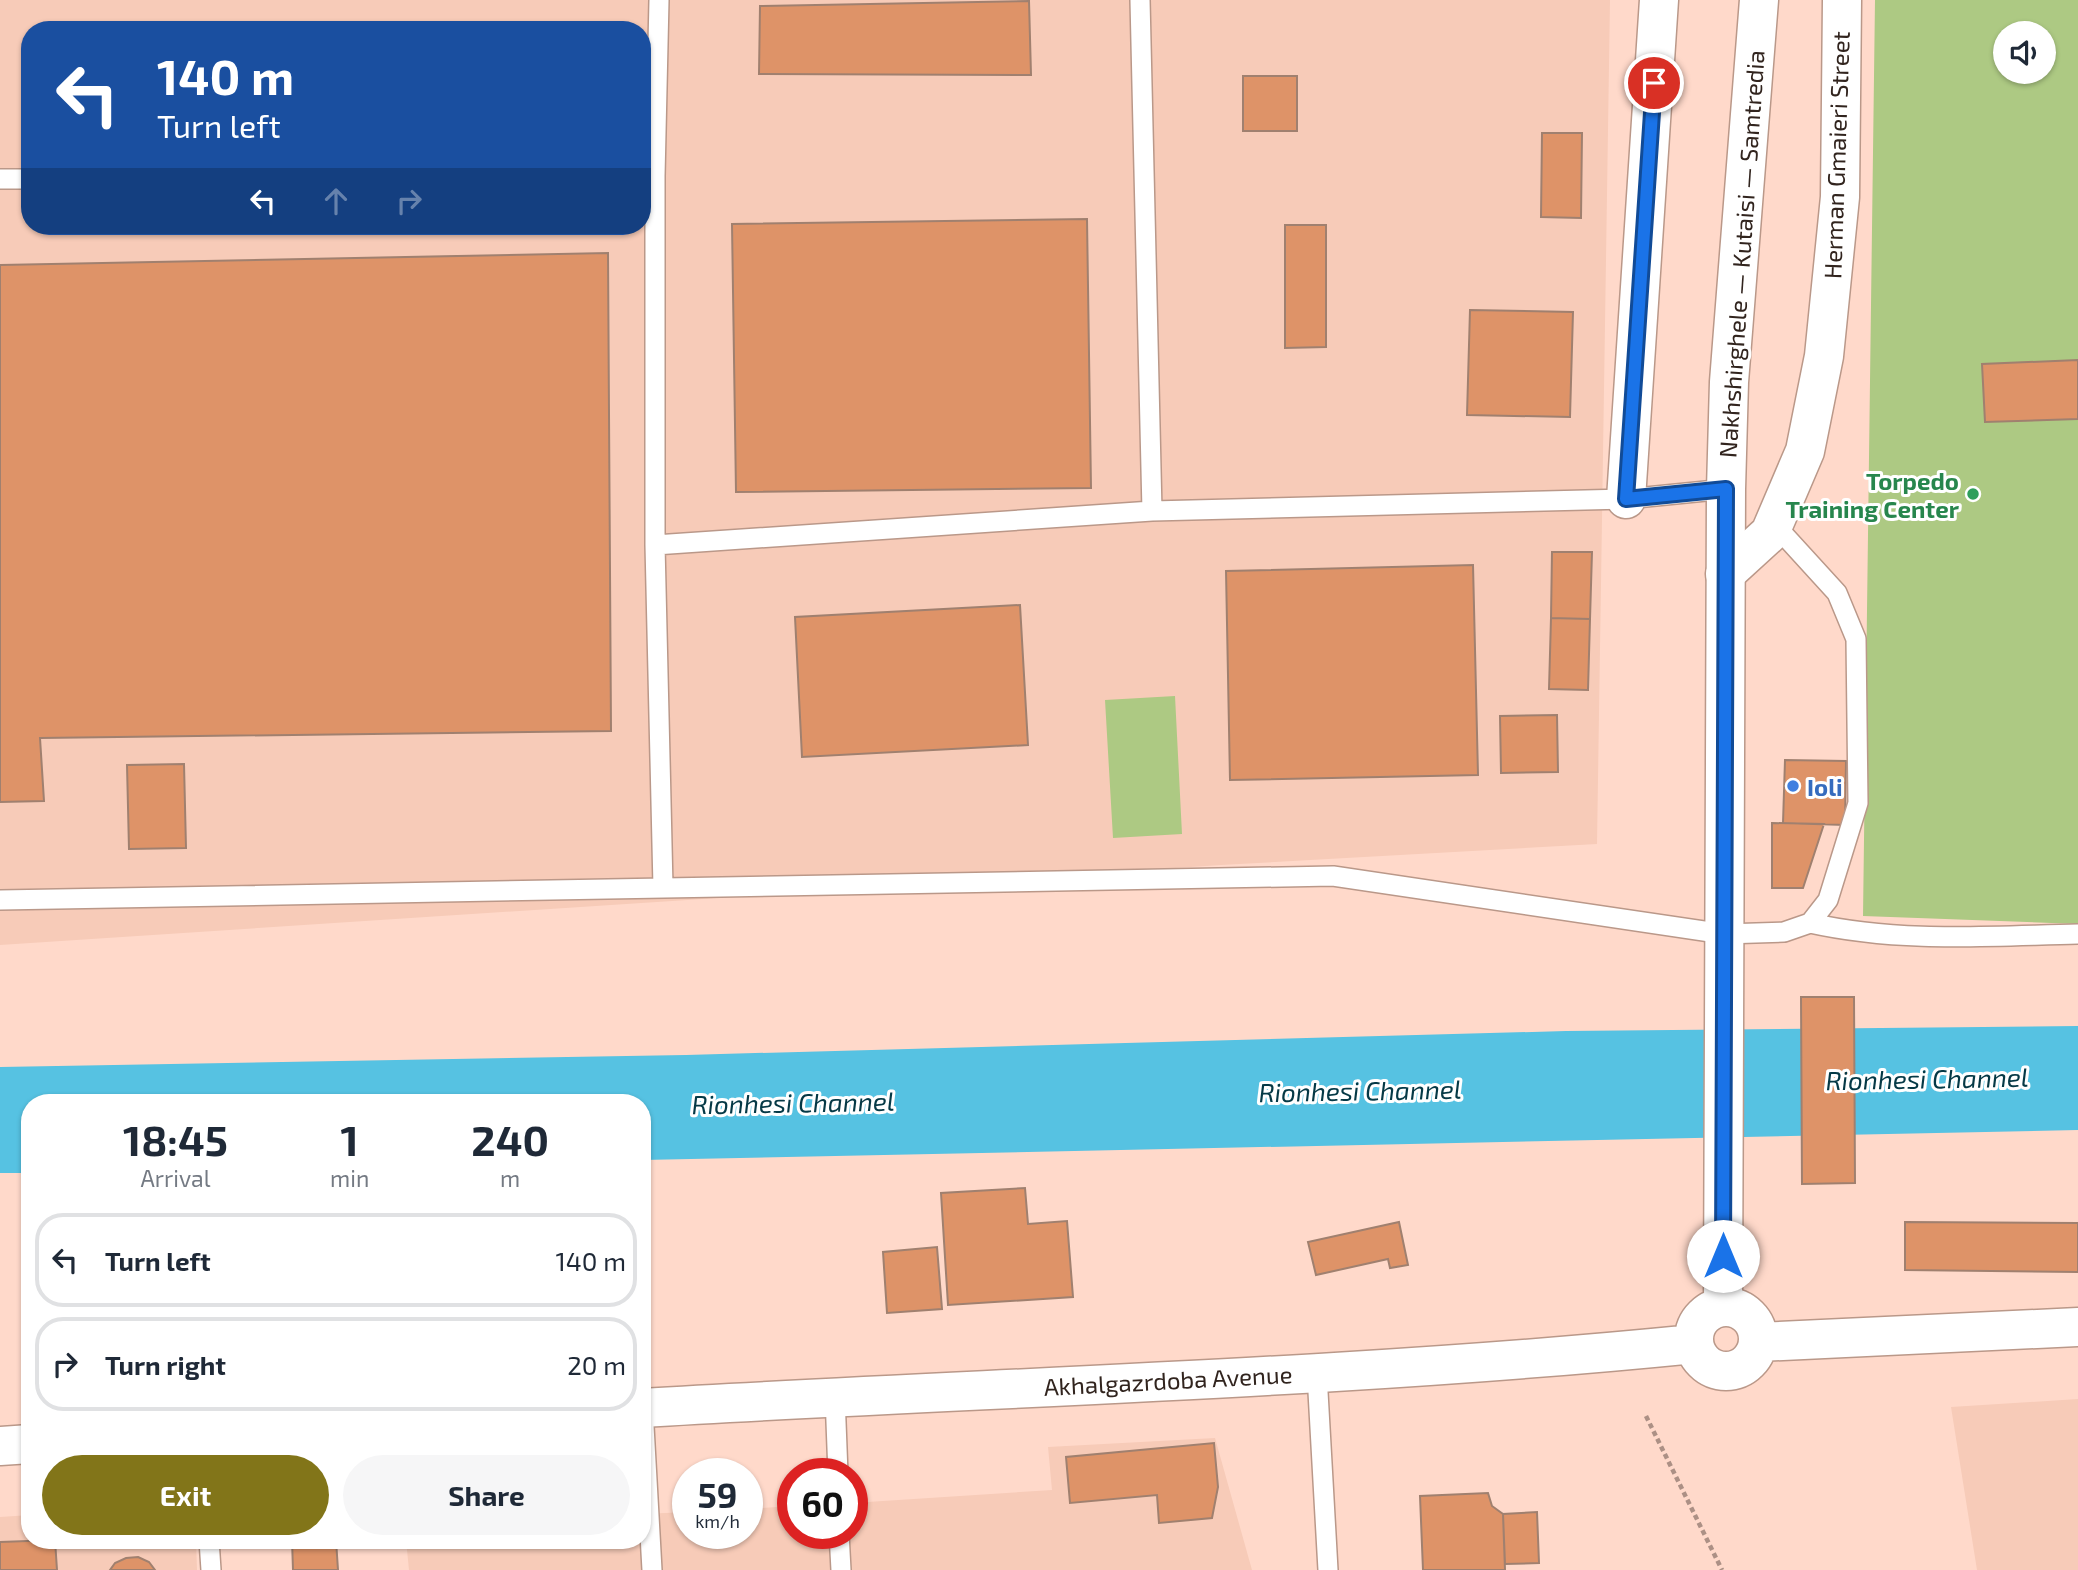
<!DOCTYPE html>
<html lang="en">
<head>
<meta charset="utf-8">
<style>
	:root { --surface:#fff; --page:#f6f6f7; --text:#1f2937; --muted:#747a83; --line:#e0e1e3; --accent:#827519 }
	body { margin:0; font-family:"Exo 2",sans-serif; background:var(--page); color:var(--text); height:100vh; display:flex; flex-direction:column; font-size:26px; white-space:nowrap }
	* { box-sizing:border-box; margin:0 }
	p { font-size:23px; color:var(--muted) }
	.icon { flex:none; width:38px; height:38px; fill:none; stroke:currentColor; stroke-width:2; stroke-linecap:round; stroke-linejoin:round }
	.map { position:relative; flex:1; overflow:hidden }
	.drawer { position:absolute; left:21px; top:1094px; width:630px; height:455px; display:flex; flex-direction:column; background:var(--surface); border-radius:28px; box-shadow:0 2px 5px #0004 }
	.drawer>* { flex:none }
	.banner { position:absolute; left:21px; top:21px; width:630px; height:214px; border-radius:28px; box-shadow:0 2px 5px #0004; background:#1a4fa0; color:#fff; overflow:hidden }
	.buttons { position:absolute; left:1993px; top:21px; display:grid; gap:14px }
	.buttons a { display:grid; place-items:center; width:63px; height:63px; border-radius:50%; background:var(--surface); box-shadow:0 2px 5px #0004; font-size:35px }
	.speed { position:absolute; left:672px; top:1458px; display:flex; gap:14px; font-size:35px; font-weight:700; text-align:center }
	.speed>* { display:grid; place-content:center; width:91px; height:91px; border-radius:50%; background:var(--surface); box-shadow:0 2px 5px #0004; line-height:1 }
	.speed small { font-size:18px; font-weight:400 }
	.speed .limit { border:10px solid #d22; background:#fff; color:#111 }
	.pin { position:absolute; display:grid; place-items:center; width:60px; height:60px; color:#fff; margin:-30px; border:4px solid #fff; border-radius:50%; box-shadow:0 2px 7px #0007 }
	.me { position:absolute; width:77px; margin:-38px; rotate:0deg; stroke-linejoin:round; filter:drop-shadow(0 0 5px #0008) }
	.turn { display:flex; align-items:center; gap:24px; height:147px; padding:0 21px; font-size:32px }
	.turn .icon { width:91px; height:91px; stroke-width:2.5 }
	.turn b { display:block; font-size:49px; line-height:60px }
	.lanes { display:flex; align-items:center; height:66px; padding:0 21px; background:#0003; justify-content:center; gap:35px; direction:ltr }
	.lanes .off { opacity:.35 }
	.eta { display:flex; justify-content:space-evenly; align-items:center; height:119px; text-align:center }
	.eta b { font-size:42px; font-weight:700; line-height:49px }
	.action { display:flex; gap:14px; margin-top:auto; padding:14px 21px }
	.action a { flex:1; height:80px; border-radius:42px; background:var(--accent); color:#fff; font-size:28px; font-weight:700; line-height:80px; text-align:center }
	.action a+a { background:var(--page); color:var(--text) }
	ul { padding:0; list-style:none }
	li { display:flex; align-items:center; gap:21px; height:94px; margin:0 14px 10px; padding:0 7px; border:4px solid var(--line); border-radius:28px }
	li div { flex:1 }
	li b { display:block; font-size:26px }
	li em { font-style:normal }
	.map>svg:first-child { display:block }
	.built { fill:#f7cbb8; fill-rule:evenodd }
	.green { fill:#adc983; fill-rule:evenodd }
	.water { fill:#56c2e2 }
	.building { fill:#de9368; stroke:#a0806f; stroke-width:2 }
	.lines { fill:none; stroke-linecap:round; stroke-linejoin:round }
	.lane-casing { stroke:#ba9889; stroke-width:22 }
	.street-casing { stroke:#ba9889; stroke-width:41 }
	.primary-casing { stroke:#ba9889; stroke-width:41 }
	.path { stroke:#ac9085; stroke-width:4.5; stroke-dasharray:5 3.5; stroke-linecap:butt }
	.lane { stroke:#fff; stroke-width:19 }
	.street { stroke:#fff; stroke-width:38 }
	.primary { stroke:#fff; stroke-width:38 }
	.route-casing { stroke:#114b97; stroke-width:18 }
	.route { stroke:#1a73e8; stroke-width:12 }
	.leisure-dot { fill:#2e9e5b; stroke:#fff; stroke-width:2.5 }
	.shop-dot { fill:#3f7fe0; stroke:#fff; stroke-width:2.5 }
	.labels { text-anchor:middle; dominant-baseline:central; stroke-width:6; stroke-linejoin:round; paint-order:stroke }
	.street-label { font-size:24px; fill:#31241e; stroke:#fff }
	.leisure-label { font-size:24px; font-weight:bold; fill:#27864d; stroke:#fff; text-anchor:end }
	.shop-label { font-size:24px; font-weight:bold; fill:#366cbe; stroke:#fff; text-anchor:start }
	.water-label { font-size:26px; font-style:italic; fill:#053946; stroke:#fff }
</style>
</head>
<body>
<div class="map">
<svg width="2078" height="1570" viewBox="0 0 2078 1570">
	<rect width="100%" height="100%" fill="#ffd9ca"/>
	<path class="built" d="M0,0H1610L1597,844L1221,865L0,945ZM30,30H642V226H30Z
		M2078,1399V1570H1977L1951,1407Z
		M1215,1438L1252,1570H409L406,1540H642V1514L688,1512V1533H747V1509L793,1506V1533H852V1503L1052,1490L1048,1447Z
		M30,1515V1540H196L197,1570H0V1517Z"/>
	<path class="green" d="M1875,0H2078V924L1863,916ZM2006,33H2044V72H2006Z
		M1175,696L1182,834L1113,838L1105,700Z"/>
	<path class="water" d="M2078,1026V1130L642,1160V1102H30V1173H0V1067L686,1055L1566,1031Z"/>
	<path class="building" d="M1029,1L1031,75L759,74L760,6Z
		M1243,76H1297V131H1243Z
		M1542,133H1582L1581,218L1541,217Z
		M1087,219L1091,488L736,492L732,224Z
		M1285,225H1326V347L1285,348Z
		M608,253L611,731L40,738L44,801L0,802V265Z
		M1470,310L1573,312L1570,417L1467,415Z
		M2078,360V419L1985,422L1982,364Z
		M1552,552H1592L1590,619L1551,618Z
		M1473,565L1478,775L1230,780L1226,571Z
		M1020,605L1028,745L802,757L795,617Z
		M1551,618L1590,619L1588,690L1549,689Z
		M1557,715L1558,772L1501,773L1500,716Z
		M1785,760L1846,761L1845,825L1783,823Z
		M184,764L186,848L129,849L127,765Z
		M1772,823L1824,824L1803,888H1772Z
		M1801,997H1854L1855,1183L1802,1184Z
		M1025,1188L1028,1224L1067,1221L1073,1297L948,1305L941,1193Z
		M1399,1222L1408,1265L1390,1268L1388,1259L1316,1275L1308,1242Z
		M1905,1222L2078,1223V1272L1905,1270Z
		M937,1247L942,1309L887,1313L883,1252Z
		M1214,1443L1218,1487L1212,1518L1159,1523L1157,1495L1070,1503L1066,1457Z
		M1488,1493L1492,1506L1503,1514L1505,1570H1423L1420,1496Z
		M1537,1512L1539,1563L1505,1564L1503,1514Z
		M55,1540L57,1570H0V1542Z
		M292,1540H336L338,1570H293Z
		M138,1557L149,1562L155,1570H110L115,1563L126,1558Z"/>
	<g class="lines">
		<defs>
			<path id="lane" d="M659,0L655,176V545L1152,511L1626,499L1726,489
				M1140,0L1152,511
				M0,179H30
				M655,545L663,887
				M0,900L1333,876L1724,934L1784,932L1810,923L1828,900L1858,803L1856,639L1837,593L1774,524
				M1810,923C1900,943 1987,936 2078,934
				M1317,1374L1328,1570
				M835,1396L838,1474
				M643,1408L652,1570
				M839,1533L841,1570
				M209,1540L211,1570"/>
			<path id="street" d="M1626,499L1659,0
				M1725,574L1770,533L1805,451L1824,356L1840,197L1842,0"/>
			<path id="primary" d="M1723,1306L1726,489L1729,382L1759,0
				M1694 1339a32 32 0 1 1 64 0a32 32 0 1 1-64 0Z
				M1759,1342L2078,1327
				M642,1408C993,1387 1344,1379 1694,1344
				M0,1446L30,1444"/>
		</defs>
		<use href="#lane" class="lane-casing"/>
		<use href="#street" class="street-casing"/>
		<use href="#primary" class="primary-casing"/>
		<path class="path" d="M1646,1416L1722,1570"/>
		<use href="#lane" class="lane"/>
		<use href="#street" class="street"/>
		<use href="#primary" class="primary"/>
	</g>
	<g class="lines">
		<defs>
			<path id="route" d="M1654,83L1626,499L1726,489L1723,1256"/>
		</defs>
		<use href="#route" class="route-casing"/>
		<use href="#route" class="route"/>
	</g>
	<circle class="leisure-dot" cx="1973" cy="494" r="7"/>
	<circle class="shop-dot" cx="1793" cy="786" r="7"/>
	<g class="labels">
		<g class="street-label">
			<text transform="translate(1836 155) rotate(-88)">Herman Gmaieri Street</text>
			<text transform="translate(1741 254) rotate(-86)">Nakhshirghele — Kutaisi — Samtredia</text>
			<text transform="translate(1168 1380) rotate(-3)">Akhalgazrdoba Avenue</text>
		</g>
		<g class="leisure-label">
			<text x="1959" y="480">Torpedo<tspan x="1959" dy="28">Training Center</tspan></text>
		</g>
		<g class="shop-label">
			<text x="1807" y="786">Ioli</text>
		</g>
		<g class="water-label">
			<text transform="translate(1927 1078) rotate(-1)">Rionhesi Channel</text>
			<text transform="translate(1360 1090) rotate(-1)">Rionhesi Channel</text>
			<text transform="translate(793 1102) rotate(-1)">Rionhesi Channel</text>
		</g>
	</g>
</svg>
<div class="buttons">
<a><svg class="icon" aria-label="sound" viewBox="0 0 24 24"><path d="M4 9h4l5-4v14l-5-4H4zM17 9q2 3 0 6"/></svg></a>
</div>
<div class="speed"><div>59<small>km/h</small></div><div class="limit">60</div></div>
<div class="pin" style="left:1654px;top:83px;background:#d93025"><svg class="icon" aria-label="arrive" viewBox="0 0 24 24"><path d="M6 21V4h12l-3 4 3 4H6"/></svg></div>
<svg class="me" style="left:1723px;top:1256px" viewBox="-20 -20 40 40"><circle r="19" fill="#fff"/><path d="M0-13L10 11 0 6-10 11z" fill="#1a73e8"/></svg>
<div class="banner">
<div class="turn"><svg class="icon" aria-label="left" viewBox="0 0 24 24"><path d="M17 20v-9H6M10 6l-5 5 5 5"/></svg><div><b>140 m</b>Turn left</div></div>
<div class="lanes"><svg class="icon" aria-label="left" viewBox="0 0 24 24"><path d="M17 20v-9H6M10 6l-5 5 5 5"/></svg><svg class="icon off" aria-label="ahead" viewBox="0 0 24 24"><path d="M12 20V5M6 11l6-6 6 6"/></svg><svg class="icon off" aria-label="right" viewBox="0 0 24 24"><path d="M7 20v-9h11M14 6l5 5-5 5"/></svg></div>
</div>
<section class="drawer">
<div class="eta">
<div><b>18:45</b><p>Arrival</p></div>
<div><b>1</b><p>min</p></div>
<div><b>240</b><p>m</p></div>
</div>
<ul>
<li><svg class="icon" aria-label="left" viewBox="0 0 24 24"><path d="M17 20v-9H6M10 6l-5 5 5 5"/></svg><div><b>Turn left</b></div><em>140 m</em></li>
<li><svg class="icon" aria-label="right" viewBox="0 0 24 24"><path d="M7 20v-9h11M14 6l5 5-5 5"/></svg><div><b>Turn right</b></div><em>20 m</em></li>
</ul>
<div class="action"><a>Exit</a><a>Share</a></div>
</section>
</div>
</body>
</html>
